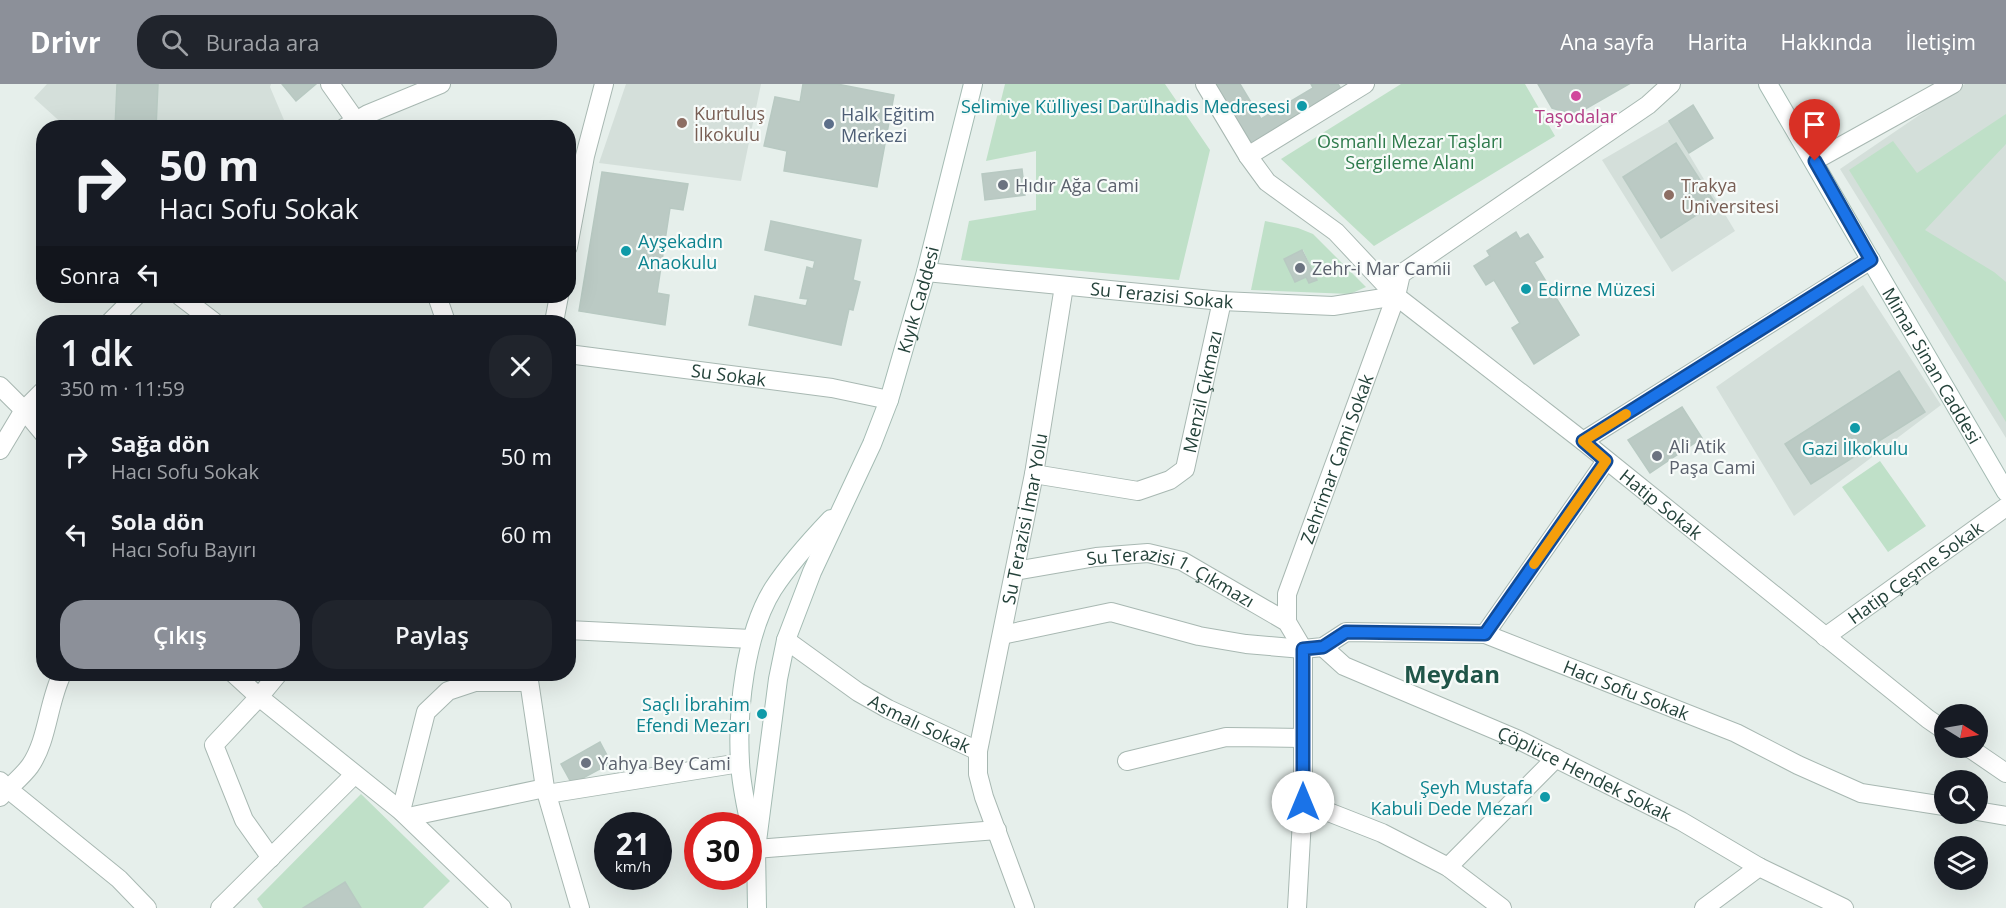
<!DOCTYPE html>
<html lang="tr">
<head>
<meta charset="utf-8">
<style>
	:root { --surface:#171b24; --page:#20242c; --text:#f1f3f6; --muted:#9ea1a6; --accent:#8c9099 }
	body { margin:0; font-family:"Open Sans",sans-serif; background:var(--page); color:var(--text); height:100vh; display:flex; flex-direction:column; font-size:22px; white-space:nowrap }
	* { box-sizing:border-box; margin:0 }
	p { font-size:20px; color:var(--muted) }
	.icon { flex:none; width:33px; height:33px; fill:none; stroke:currentColor; stroke-width:2; stroke-linecap:round; stroke-linejoin:round }
	.map { position:relative; flex:1; overflow:hidden }
	.panel { position:absolute; left:36px; top:231px; width:540px; height:366px; display:flex; flex-direction:column; background:var(--surface); border-radius:24px; box-shadow:0 6px 24px #0002 }
	.panel>* { flex:none }
	.hud { position:absolute; left:36px; top:36px; width:540px; height:183px; border-radius:24px; box-shadow:0 6px 24px #0002; background:#171b24; color:var(--text); overflow:hidden }
	.needle { width:39px; rotate:101deg }
	.controls { position:absolute; left:1934px; top:620px; display:grid; gap:12px }
	.controls a { display:grid; place-items:center; width:54px; height:54px; border-radius:50%; background:var(--surface); box-shadow:0 6px 24px #0002; font-size:30px }
	.speed { position:absolute; left:594px; top:728px; display:flex; gap:12px; font-size:30px; font-weight:700; text-align:center }
	.speed>* { display:grid; place-content:center; width:78px; height:78px; border-radius:50%; background:var(--surface); box-shadow:0 6px 24px #0002; line-height:1 }
	.speed small { font-size:15px; font-weight:400 }
	.speed .limit { border:9px solid #d22; background:#fff; color:#111 }
	.pin { position:absolute; display:grid; place-items:center; width:51px; height:51px; color:#fff; margin:-62px -26px; border-radius:50% 50% 50% 0; rotate:-45deg; box-shadow:0 0 6px #0007 }
	.pin .icon { rotate:45deg }
	.me { position:absolute; width:66px; margin:-33px; rotate:0deg; stroke-linejoin:round; filter:drop-shadow(0 0 4px #0008) }
	.turn { display:flex; align-items:center; gap:21px; height:126px; padding:0 24px; font-size:27px }
	.turn .icon { width:78px; height:78px; stroke-width:2.5 }
	.turn b { display:block; font-size:42px; line-height:51px }
	.then { display:flex; align-items:center; height:57px; padding:0 24px; background:#0003; gap:12px; font-size:22px }
	.round { display:grid; place-items:center; flex:none; width:63px; height:63px; border-radius:24px; background:var(--page) }
	.overview { display:flex; align-items:center; justify-content:space-between; height:102px; padding:0 24px }
	h1 { font-size:36px; font-weight:600; line-height:45px }
	.cta { display:flex; gap:12px; margin-top:auto; padding:12px 24px }
	.cta a { flex:1; height:69px; border-radius:24px; background:var(--accent); color:#fff; font-size:24px; font-weight:600; line-height:69px; text-align:center }
	.cta a+a { background:var(--page); color:var(--text) }
	ul { padding:0; list-style:none }
	li { display:flex; align-items:center; gap:18px; height:78px; padding:0 24px }
	li div { flex:1 }
	li b { display:block; font-size:22px }
	li em { font-style:normal }
	header { display:flex; align-items:center; gap:36px; box-sizing:border-box; height:84px; padding:0 30px; background:var(--accent); color:#fff }
	header strong { font-size:28px }
	nav { display:flex; gap:33px; margin-inline-start:auto; font-size:21px }
	.search { width:420px; height:54px; background:var(--page); display:flex; align-items:center; gap:15px; box-sizing:border-box; padding:0 21px; border-radius:24px; color:var(--muted); font-size:22px }
	.map>svg:first-child { display:block }
	.built { fill:#d4dfda }
	.green { fill:#bfe0c8; fill-rule:evenodd }
	.building { fill:#bbcac4; stroke:#b8c9c2; stroke-width:1.5 }
	.lines { fill:none; stroke-linecap:round; stroke-linejoin:round }
	.street-casing { stroke:#a8b8b2; stroke-width:20 }
	.secondary-casing { stroke:#a4bbb3; stroke-width:20 }
	.street { stroke:#fff; stroke-width:18 }
	.secondary { stroke:#fff; stroke-width:18 }
	.route-casing { stroke:#114b97; stroke-width:15 }
	.route { stroke:#1a73e8; stroke-width:10 }
	.slow { stroke:#f59e0b; stroke-width:10 }
	.hotel-dot { fill:#d1479c; stroke:#f7fbf9; stroke-width:2 }
	.culture-dot { fill:#0f9aa8; stroke:#f7fbf9; stroke-width:2 }
	.education-dot { fill:#8d6e63; stroke:#f7fbf9; stroke-width:2 }
	.service-dot { fill:#5c6f8a; stroke:#f7fbf9; stroke-width:2 }
	.worship-dot { fill:#6b7280; stroke:#f7fbf9; stroke-width:2 }
	.labels { text-anchor:middle; dominant-baseline:central; stroke-width:4.5; stroke-linejoin:round; paint-order:stroke }
	.culture-label { font-size:18px; fill:#0d838f; stroke:#f7fbf9; text-anchor:end }
	.education-label { font-size:18px; fill:#785e54; stroke:#f7fbf9; text-anchor:start }
	.service-label { font-size:18px; fill:#4e5e75; stroke:#f7fbf9; text-anchor:start }
	.hotel-label { font-size:18px; fill:#b23c85; stroke:#f7fbf9 }
	.park-label { font-size:18px; fill:#2d7a4b; stroke:#f7fbf9 }
	.worship-label { font-size:18px; fill:#5b616d; stroke:#f7fbf9; text-anchor:start }
	.street-label { font-size:18px; fill:#24423a; stroke:#f7fbf9 }
	.district-label { font-size:24px; font-weight:bold; fill:#1f5548; stroke:#f7fbf9 }
</style>
</head>
<body>
<header>
<strong>Drivr</strong>
<div class="search"><svg class="icon" aria-label="search" viewBox="0 0 24 24"><circle cx="10" cy="10" r="6"/><path d="M15 15l6 6"/></svg>Burada ara</div>
<nav><a>Ana sayfa</a><a>Harita</a><a>Hakkında</a><a>İletişim</a></nav>
</header>
<div class="map">
<svg width="2006" height="824" viewBox="0 0 2006 824">
	<rect width="100%" height="100%" fill="#e6efeb"/>
	<path class="built" d="M47,0H271L270,3L287,43H66L34,14Z
		M626,0H761L741,97L599,79Z
		M1965,0H2006V354L1840,85Z
		M1669,37L1735,147L1672,188L1602,76Z
		M1863,201L1941,321L1794,432L1716,303Z"/>
	<path class="green" d="M1005,0H1165L1210,66L1179,196L961,176L969,137L1036,126V67L986,77Z
		M1401,0H1525L1555,52L1374,162L1281,75Z
		M2006,30V60L1925,146L1994,188L2006,198V338L1849,86L1893,57L1917,89Z
		M1265,137L1298,144L1313,150L1366,203L1350,210L1251,206ZM1303,166L1317,196L1309,199L1306,193L1295,198L1284,175Z
		M1880,377L1926,442L1888,468L1842,403Z
		M361,710L450,797L423,824H263L257,815Z"/>
	<path class="building" d="M117,0H158L156,44H115Z
		M282,0H316L296,17Z
		M803,0H837L894,11L877,103L784,87L787,67L764,62L775,13L800,18Z
		M1214,0H1240L1261,35L1313,4L1311,0H1338L1343,8L1253,64Z
		M1538,0H1629L1575,31L1552,24Z
		M1693,21L1713,54L1689,69L1669,37Z
		M1676,59L1715,119L1661,154L1623,93Z
		M1022,85L1025,111L985,116L982,90Z
		M602,88L688,100L683,126L670,124L657,209L669,211L665,241L579,227Z
		M771,137L861,156L853,196L860,198L853,226L849,225L841,261L749,241L755,212L806,222L808,215L800,214L807,183L813,185L815,177L765,166Z
		M1516,148L1520,155L1528,150L1543,173L1534,178L1579,251L1534,280L1512,244L1520,239L1494,196L1486,201L1474,182L1490,172L1487,167Z
		M1302,166L1317,196L1309,199L1306,193L1295,198L1284,175Z
		M1899,287L1925,328L1811,400L1785,360Z
		M1682,323L1702,354L1650,389L1628,356Z
		M600,658L611,679L572,700L561,680Z
		M345,798L361,824H303Z"/>
	<g class="lines">
		<defs>
			<g id="street">
				<path d="M330,0L356,37"/>
				<path id="s1" d="M1205,0L1248,72L1267,98L1336,148L1396,212L1583,357L1928,635L1944,646"/>
				<path d="M344,44L368,30L441,0"/>
				<path d="M1248,72L1365,0"/>
				<path d="M1814,77L1953,0"/>
				<path d="M568,163L585,72L604,0"/>
				<path id="s2" d="M926,188L1222,217L1333,222L1396,212"/>
				<path d="M180,212L214,238"/>
				<path d="M437,212L446,238"/>
				<path d="M110,238L136,212"/>
				<path d="M554,238L559,212"/>
				<path id="s3" d="M568,270L832,304L889,316"/>
				<path d="M0,302L24,326L44,350"/>
				<path d="M1583,357L1871,176"/>
				<path d="M0,366L24,326L44,306"/>
				<path id="s4" d="M1034,390L1138,407L1170,396L1185,385L1222,217"/>
				<path id="s5" d="M1015,487L1096,473L1148,469L1182,477L1287,538L1303,565V718L1297,824"/>
				<path id="s6" d="M1287,538V510L1396,212L1401,190L1648,21L1671,0"/>
				<path d="M568,546L751,555"/>
				<path d="M1485,550L1606,377"/>
				<path id="s7" d="M1002,551L1111,528L1199,552L1246,560L1303,565L1323,563L1346,548L1485,550L1736,649L1798,681L1861,709L1944,722"/>
				<path id="s8" d="M1825,553L2006,423"/>
				<path id="s9" d="M786,556L858,608L888,625L978,667"/>
				<path id="s10" d="M1323,563L1344,582L1519,656L1681,737L1759,783L1844,824"/>
				<path d="M234,590L259,613L401,727L502,824"/>
				<path d="M528,590L545,704L580,824"/>
				<path d="M1968,663L2006,689"/>
				<path d="M1127,677L1226,653L1303,654"/>
				<path d="M0,697L8,705L119,795L147,824"/>
				<path d="M547,710L740,679"/>
				<path d="M0,713C9,703 22,693 30,682C48,656 48,618 62,590"/>
				<path d="M1303,718L1382,749L1448,783L1502,824"/>
				<path d="M401,727L426,628L448,607L475,598H528"/>
				<path d="M1977,727L2006,732"/>
				<path d="M408,733L545,704"/>
				<path d="M756,765L997,746"/>
				<path d="M271,774L244,736L214,661L259,613L278,590"/>
				<path d="M1448,783L1556,674"/>
				<path d="M220,824L354,691"/>
				<path id="s11" d="M1025,824L984,713L978,690V667L1034,390L1064,202"/>
				<path d="M1704,824L1759,783"/>
			</g>
			<g id="secondary">
				<path id="s12" d="M1768,0L2006,408"/>
				<path d="M753,755C748,730 741,704 740,678C737,626 745,550 773,505C790,479 810,457 831,435"/>
				<path id="s13" d="M757,824L756,765L778,595L786,556L812,488L872,360L889,316L926,188L973,0"/>
			</g>
		</defs>
		<use href="#street" class="street-casing"/>
		<use href="#secondary" class="secondary-casing"/>
		<use href="#street" class="street"/>
		<use href="#secondary" class="secondary"/>
	</g>
	<g class="lines">
		<defs>
			<path id="route" d="M1303,718V565L1323,563L1346,548L1485,550L1606,377L1583,357L1871,176L1815,77"/>
		</defs>
		<use href="#route" class="route-casing"/>
		<use href="#route" class="route"/>
		<path class="slow" d="M1534,480L1606,377L1583,357L1626,330"/>
	</g>
	<circle class="hotel-dot" cx="1576" cy="12" r="6"/>
	<g class="culture-dot">
		<circle cx="1302" cy="22" r="6"/>
		<circle cx="626" cy="167" r="6"/>
		<circle cx="1526" cy="205" r="6"/>
		<circle cx="1855" cy="344" r="6"/>
		<circle cx="762" cy="630" r="6"/>
		<circle cx="1545" cy="713" r="6"/>
	</g>
	<g class="education-dot">
		<circle cx="682" cy="39" r="6"/>
		<circle cx="1669" cy="111" r="6"/>
	</g>
	<circle class="service-dot" cx="829" cy="40" r="6"/>
	<g class="worship-dot">
		<circle cx="1003" cy="101" r="6"/>
		<circle cx="1300" cy="184" r="6"/>
		<circle cx="1657" cy="372" r="6"/>
		<circle cx="586" cy="679" r="6"/>
	</g>
	<g class="labels">
		<g class="culture-label">
			<text x="1290" y="22">Selimiye Külliyesi Darülhadis Medresesi</text>
			<text x="638" y="157" text-anchor="start">Ayşekadın<tspan x="638" dy="21">Anaokulu</tspan></text>
			<text x="1538" y="205" text-anchor="start">Edirne Müzesi</text>
			<text x="1855" y="364" text-anchor="middle">Gazi İlkokulu</text>
			<text x="750" y="620">Saçlı İbrahim<tspan x="750" dy="21">Efendi Mezarı</tspan></text>
			<text x="1533" y="703">Şeyh Mustafa<tspan x="1533" dy="21">Kabuli Dede Mezarı</tspan></text>
		</g>
		<g class="education-label">
			<text x="694" y="29">Kurtuluş<tspan x="694" dy="21">İlkokulu</tspan></text>
			<text x="1681" y="101">Trakya<tspan x="1681" dy="21">Üniversitesi</tspan></text>
		</g>
		<g class="service-label">
			<text x="841" y="30">Halk Eğitim<tspan x="841" dy="21">Merkezi</tspan></text>
		</g>
		<g class="hotel-label">
			<text x="1576" y="32">Taşodalar</text>
		</g>
		<g class="park-label">
			<text x="1410" y="57">Osmanlı Mezar Taşları<tspan x="1410" dy="21">Sergileme Alanı</tspan></text>
		</g>
		<g class="worship-label">
			<text x="1015" y="101">Hıdır Ağa Cami</text>
			<text x="1312" y="184">Zehr-i Mar Camii</text>
			<text x="1669" y="362">Ali Atik<tspan x="1669" dy="21">Paşa Cami</tspan></text>
			<text x="598" y="679">Yahya Bey Cami</text>
		</g>
		<g class="street-label">
			<text stroke="none"><textPath href="#s2" startOffset="237">Su Terazisi Sokak</textPath></text>
			<text stroke="none"><textPath href="#s13" startOffset="636">Kıyık Caddesi</textPath></text>
			<text stroke="none"><textPath href="#s12" startOffset="326">Mimar Sinan Caddesi</textPath></text>
			<text stroke="none"><textPath href="#s3" startOffset="162">Su Sokak</textPath></text>
			<text stroke="none"><textPath href="#s4" startOffset="237">Menzil Çıkmazı</textPath></text>
			<text stroke="none"><textPath href="#s6" startOffset="172">Zehrimar Cami Sokak</textPath></text>
			<text stroke="none"><textPath href="#s1" startOffset="626">Hatip Sokak</textPath></text>
			<text stroke="none"><textPath href="#s11" startOffset="402">Su Terazisi İmar Yolu</textPath></text>
			<text stroke="none"><textPath href="#s8" startOffset="111">Hatip Çeşme Sokak</textPath></text>
			<text stroke="none"><textPath href="#s5" startOffset="162">Su Terazisi 1. Çıkmazı</textPath></text>
			<text stroke="none"><textPath href="#s7" startOffset="646">Hacı Sofu Sokak</textPath></text>
			<text stroke="none"><textPath href="#s9" startOffset="158">Asmalı Sokak</textPath></text>
			<text stroke="none"><textPath href="#s10" startOffset="292">Çöplüce Hendek Sokak</textPath></text>
		</g>
		<g class="district-label">
			<text x="1452" y="589">Meydan</text>
		</g>
	</g>
</svg>
<div class="controls">
<a><svg class="needle" viewBox="-14 -14 28 28"><path d="M0-13l5 13h-10z" fill="#e53935"/><path d="M0 13l5-13h-10z" fill="#9ea1a6"/></svg></a>
<a><svg class="icon" aria-label="search" viewBox="0 0 24 24"><circle cx="10" cy="10" r="6"/><path d="M15 15l6 6"/></svg></a>
<a><svg class="icon" aria-label="layers" viewBox="0 0 24 24"><path d="M12 4l9 5-9 5-9-5zM3 14l9 5 9-5"/></svg></a>
</div>
<div class="speed"><div>21<small>km/h</small></div><div class="limit">30</div></div>
<div class="pin" style="left:1815px;top:77px;background:#d93025"><svg class="icon" aria-label="arrive" viewBox="0 0 24 24"><path d="M6 21V4h12l-3 4 3 4H6"/></svg></div>
<svg class="me" style="left:1303px;top:718px" viewBox="-20 -20 40 40"><circle r="19" fill="#fff"/><path d="M0-13L10 11 0 6-10 11z" fill="#1a73e8"/></svg>
<div class="hud">
<div class="turn"><svg class="icon" aria-label="right" viewBox="0 0 24 24"><path d="M7 20v-9h11M14 6l5 5-5 5"/></svg><div><b>50 m</b>Hacı Sofu Sokak</div></div>
<div class="then">Sonra<svg class="icon" aria-label="left" viewBox="0 0 24 24"><path d="M17 20v-9H6M10 6l-5 5 5 5"/></svg></div>
</div>
<section class="panel">
<div class="overview"><div><h1>1 dk</h1><p>350 m · 11:59</p></div><a class="round"><svg class="icon" aria-label="close" viewBox="0 0 24 24"><path d="M6 6l12 12M18 6L6 18"/></svg></a></div>
<ul>
<li><svg class="icon" aria-label="right" viewBox="0 0 24 24"><path d="M7 20v-9h11M14 6l5 5-5 5"/></svg><div><b>Sağa dön</b><p>Hacı Sofu Sokak</p></div><em>50 m</em></li>
<li><svg class="icon" aria-label="left" viewBox="0 0 24 24"><path d="M17 20v-9H6M10 6l-5 5 5 5"/></svg><div><b>Sola dön</b><p>Hacı Sofu Bayırı</p></div><em>60 m</em></li>
</ul>
<div class="cta"><a>Çıkış</a><a>Paylaş</a></div>
</section>
</div>
</body>
</html>
